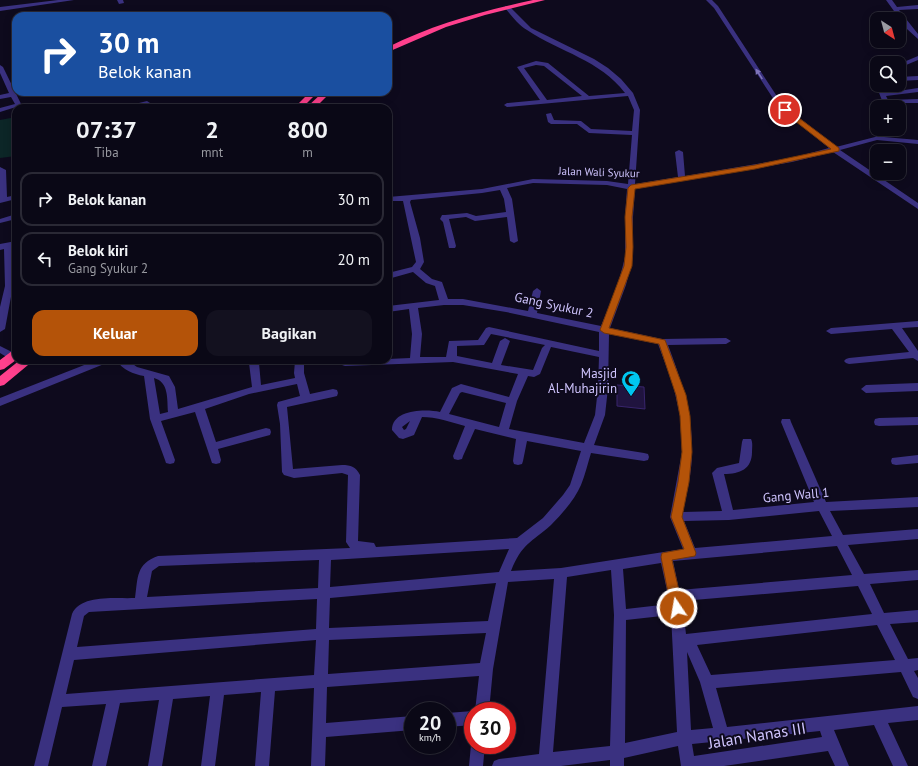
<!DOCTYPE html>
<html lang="id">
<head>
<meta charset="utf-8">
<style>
	:root { --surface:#0a0816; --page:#13111f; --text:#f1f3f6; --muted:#999aa1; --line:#2a2935; --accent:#b45309 }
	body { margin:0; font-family:"PT Sans",sans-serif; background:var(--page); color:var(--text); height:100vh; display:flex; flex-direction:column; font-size:15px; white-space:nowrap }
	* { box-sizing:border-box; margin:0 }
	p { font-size:13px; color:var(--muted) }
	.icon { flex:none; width:22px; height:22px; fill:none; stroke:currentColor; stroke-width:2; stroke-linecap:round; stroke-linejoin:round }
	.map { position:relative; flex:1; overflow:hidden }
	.sheet { position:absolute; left:12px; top:104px; width:380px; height:260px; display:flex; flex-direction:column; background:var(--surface); border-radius:12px; box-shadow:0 2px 10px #0003,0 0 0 1px var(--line) }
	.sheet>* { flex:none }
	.hud { position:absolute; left:12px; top:12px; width:380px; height:84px; border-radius:12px; box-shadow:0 2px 10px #0003,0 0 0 1px var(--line); background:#1a4fa0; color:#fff; overflow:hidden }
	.needle { width:26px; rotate:144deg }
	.controls { position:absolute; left:870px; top:12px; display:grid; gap:8px }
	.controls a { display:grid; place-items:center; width:36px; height:36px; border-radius:8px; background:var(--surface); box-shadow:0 2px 10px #0003,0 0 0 1px var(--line); font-size:20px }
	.speed { position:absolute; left:404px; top:702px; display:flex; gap:8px; font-size:20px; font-weight:700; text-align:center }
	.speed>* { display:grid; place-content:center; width:52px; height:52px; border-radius:50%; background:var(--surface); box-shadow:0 2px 10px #0003,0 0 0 1px var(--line); line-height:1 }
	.speed small { font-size:10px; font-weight:400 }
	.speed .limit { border:6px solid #d22; background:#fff; color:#111 }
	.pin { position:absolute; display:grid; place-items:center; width:34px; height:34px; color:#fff; margin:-17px; border:2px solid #fff; border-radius:50%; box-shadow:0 1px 4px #0007 }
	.me { position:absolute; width:44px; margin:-22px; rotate:348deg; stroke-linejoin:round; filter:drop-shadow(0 0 3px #0008) }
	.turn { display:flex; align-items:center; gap:14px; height:84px; padding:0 20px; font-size:18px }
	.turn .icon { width:52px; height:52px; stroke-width:2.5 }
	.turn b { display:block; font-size:28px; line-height:34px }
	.eta { display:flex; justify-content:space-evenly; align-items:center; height:68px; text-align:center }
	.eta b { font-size:24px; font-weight:600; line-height:28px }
	.cta { display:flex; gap:8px; margin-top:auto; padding:8px 20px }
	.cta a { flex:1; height:46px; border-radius:12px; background:var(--accent); color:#fff; font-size:16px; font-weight:600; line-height:46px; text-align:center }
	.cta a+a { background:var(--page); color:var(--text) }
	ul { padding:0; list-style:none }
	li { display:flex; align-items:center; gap:12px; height:54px; margin:0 8px 6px; padding:0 12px; border:2px solid var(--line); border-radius:12px }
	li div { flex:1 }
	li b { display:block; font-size:15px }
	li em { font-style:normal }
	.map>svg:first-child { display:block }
	.green { fill:#0c2627 }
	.building { fill:#20143f; stroke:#38256d }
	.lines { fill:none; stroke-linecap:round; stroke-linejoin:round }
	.minor { fill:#3a3180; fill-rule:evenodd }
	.highway { fill:#ff408d; fill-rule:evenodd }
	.oneway { fill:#7e74b9 }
	.route { fill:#b45309; stroke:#753606 }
	.labels { text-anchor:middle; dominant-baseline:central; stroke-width:4; stroke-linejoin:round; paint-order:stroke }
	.far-street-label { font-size:11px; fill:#d0c5ff; stroke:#0e0a1d }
	.street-label { font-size:13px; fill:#d0c5ff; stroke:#0e0a1d }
	.poi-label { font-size:13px; fill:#d0c5ff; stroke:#0e0a1d; text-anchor:end }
	.near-street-label { font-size:16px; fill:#d0c5ff; stroke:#0e0a1d }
</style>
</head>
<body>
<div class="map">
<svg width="918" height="766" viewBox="0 0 918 766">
	<rect width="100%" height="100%" fill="#0e0a1d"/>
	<path class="green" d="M16,117V156L0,158V120Z"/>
	<path class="building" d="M617,385L644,387L645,409L617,406Z"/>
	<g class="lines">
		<path class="minor" d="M58,0H74L0,11V7Z
			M117,0H123L124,3L119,4Z
			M706,0H712L718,6L782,104L836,147L875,137L879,134L881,129H887L884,137L918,140V144L877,140L840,150L918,203V209L833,152L792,162L635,189L633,217V257L626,285L610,328L662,339L726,338L731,341L726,344L668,345C681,380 693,414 692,452C692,472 687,492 683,512L722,511L712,473L717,468L739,463L742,442L743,439H751C753,443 752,447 752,452C752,469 740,474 724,474L733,510L814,502L781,422L782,419H790L791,422L826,502L918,497V507L830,511L843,535L918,529V539L848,545L864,574L918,570V580L870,584L884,613L918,610V622L890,624L908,659L918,658V670L914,671L918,678V699L913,697L901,672L716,688L727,727L918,706V720L888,723L908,766H893L874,725L834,730L849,766H835L828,751L724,766H681L678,746L624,758V766H610V760L561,766H492L494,761L499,759L539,754L554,579L508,582L493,669L489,711H475L479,676L327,687L326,723L413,716V730L326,737L325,766H311L314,688L275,691L269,766H255L261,692L224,695L215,766H201L210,696L173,699L162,766H148L159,700L120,703L106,766H92L106,704L62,707L48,766H34L72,614C81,594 116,599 135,598C138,577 136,564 158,556L350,548L346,542L348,475L342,473L294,478L284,475L282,472L280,424L277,405L278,402L300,396L297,384L249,394L205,409L216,442L266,428L270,429L271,432L270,435L218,449L221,460L220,463L216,464L212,463L195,412L161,421L175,460L174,463L170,464L166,463L165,460L150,419L144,376C133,374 123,370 116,360H127L137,367L169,376L175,387L178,409L252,387L249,363L251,361H257L259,363L261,385L295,378L294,373L295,361L304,360V373L310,394L333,389L337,390L338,393L337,396L333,397L287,407L293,469L342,465C351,465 356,467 360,475L358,541L374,543L376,547L517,538L543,518L563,495L570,485L581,451L527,441L523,461L522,464L518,465L514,464L513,461L516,439L475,429L463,456L462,459L458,460L454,459L453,456L465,426C451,422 436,417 422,417L414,435L403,439L399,438L392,430C392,409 426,409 440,412L452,388L461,384L509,397L518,374L453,362L345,366L342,365L338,360H388V359L410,358L412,334L409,309L388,312V306L439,300L435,286L426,283L413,272L388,279V273L412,267L416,262L403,201H388V197L482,189L533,179L607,181L628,184L632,135L589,133L577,124H551L548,122L546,114L551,113L554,120L581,121L591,129L632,131L634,110L628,96L507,107L504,105L507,103L540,100L517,67L536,61L548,63L589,96L625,93C600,60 560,52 527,30C518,25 512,16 505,8V6H509L531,28L594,59L608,68L621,79L633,93L640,110L635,184L678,177L675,152L679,150L683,152L685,176L792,158L829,148L778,106L714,8ZM536,65L544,66L582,96L547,100L524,68ZM533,183L607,185L627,189L625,217V257L618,285L601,326L537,313L541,291L537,288L533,291L528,311L463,299H448L442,282L432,279L420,269L424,262L420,238L410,202L411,200L482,193L500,190L504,199L506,212L476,216L467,213L445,215H442L440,219L443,222L449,248H455L456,246L449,219L466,217L475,221L507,217L510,241L514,243L518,241L512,199L507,188ZM444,305H463L506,312L599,332V351L489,327L486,328L478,340L449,341L446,357H420L422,334L418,308ZM491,334L545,345L542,348L533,370L501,365L510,341L505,338L500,341L492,363L457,356V346L484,345ZM609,334L658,344L673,384L680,416L682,452L670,517L683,549L561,568L511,571C522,543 531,543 551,525C562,514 575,499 581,485C585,475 588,463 591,453L644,461L648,460L649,457L648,454L644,453L594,445L605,415L608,388ZM551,347L599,357L598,388L595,415L584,443L509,429L517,401L528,376L534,377L540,374ZM154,378C169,382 167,399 168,412L160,414ZM462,392L506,403L499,427L449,414L460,393ZM410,421L406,429L404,430L402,427ZM819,511L832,536L695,548L684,521L729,520ZM837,546L852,575L679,590L673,561ZM509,549L499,572L330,587L331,560ZM319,560L318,588L147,597L152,571L159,566ZM661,563L670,604L626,609L623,569ZM611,570L614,615L610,746L553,752L567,577ZM496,583L488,621L329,628L330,598ZM858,586L872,614L686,634L682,601ZM317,599L316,629L77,647L84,616L89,612ZM671,615L677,732L625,743L626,620ZM877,625L895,660L711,675L697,645ZM486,633L480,663L328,674L329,640ZM316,640L314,675L66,694L74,660ZM687,652L700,682L713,728L691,730ZM820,731L822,737L694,756L692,744Z
			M886,0H892L897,7L918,5V9L899,10L918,34V39L907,29Z
			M918,56V60L899,68V64Z
			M0,65L3,67L23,108L16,107L0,112V108L15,104L11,97L0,99V95L9,93L0,73Z
			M918,76V80L899,81V77Z
			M877,84V85H882L885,93L918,88V92L886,96L888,100L918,99V103H883L876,85Z
			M147,101L150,103L149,104L132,108H119Z
			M0,167L6,170L7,197L16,195V199L0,203Z
			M13,215H16V219L0,223V219Z
			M16,241V245L12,246L13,286L5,329L0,332V307L5,286L4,249L0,250V244Z
			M918,321V327L902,328L918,351V361L913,358L849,364L846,363L844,361L846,359L849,358L909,352L892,329L831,334L826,331L831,328Z
			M0,346L16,354V359H10L0,353Z
			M97,360H111L109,362L0,406V398Z
			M918,383V391L866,393L861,389L866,385Z
			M918,417V425L879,426L875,425L874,422L875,419L879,418Z
			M918,455V463L896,465L892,464L891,461L892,458Z
			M473,711V725L447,727V713Z
			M473,740V745H485L483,766H469L471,745Z"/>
		<path class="highway" d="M533,0H545L485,15L446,27L388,52V47C434,24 483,11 533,0Z
			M310,92H318L302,108H294Z
			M323,92H331L315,108H306Z
			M16,350V360L4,369L0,370V360L12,351Z
			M20,360H34L4,385L0,386V376Z"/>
	</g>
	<defs><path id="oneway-solid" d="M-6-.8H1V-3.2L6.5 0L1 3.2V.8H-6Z"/></defs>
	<use class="oneway" href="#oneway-solid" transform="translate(759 74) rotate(-123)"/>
	<path class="route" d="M782,109H787L839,148V151L755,169L635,189L632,217L633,247L632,266L609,328L665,340L686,395L690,416L692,452L689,482L682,517L696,553L695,556L672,560L683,608L681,612L677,614L673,612L671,608L661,557L662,553L684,549L671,517L678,482L682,452L680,416L676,395L659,344L604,333L600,330L624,266L626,247L625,217L628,188L631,185L755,165L831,149L782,111Z"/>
	<defs>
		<symbol id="mosque-pin" viewBox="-11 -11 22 30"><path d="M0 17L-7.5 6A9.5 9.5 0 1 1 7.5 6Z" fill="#00c6f0" stroke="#0e0a1d"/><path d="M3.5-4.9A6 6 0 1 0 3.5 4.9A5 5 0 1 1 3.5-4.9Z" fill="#111"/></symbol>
	</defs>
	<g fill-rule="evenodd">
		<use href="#mosque-pin" x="620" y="369" width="22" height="30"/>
	</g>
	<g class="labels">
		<g class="far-street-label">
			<text transform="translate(599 172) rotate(2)">Jalan Wali Syukur</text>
		</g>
		<g class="street-label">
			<text transform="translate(554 305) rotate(12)">Gang Syukur 2</text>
			<text transform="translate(796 495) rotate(-5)">Gang Wall 1</text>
		</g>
		<g class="poi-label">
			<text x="617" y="373">Masjid<tspan x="617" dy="15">Al-Muhajirin</tspan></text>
		</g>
		<g class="near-street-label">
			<text transform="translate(757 735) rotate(-9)">Jalan Nanas III</text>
		</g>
	</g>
</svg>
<div class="controls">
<a><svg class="needle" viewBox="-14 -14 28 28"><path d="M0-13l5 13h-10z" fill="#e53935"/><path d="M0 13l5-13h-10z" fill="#999aa1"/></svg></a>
<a><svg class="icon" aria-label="search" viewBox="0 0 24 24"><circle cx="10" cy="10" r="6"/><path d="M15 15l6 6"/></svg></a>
<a>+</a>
<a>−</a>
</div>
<div class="speed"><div>20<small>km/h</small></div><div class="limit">30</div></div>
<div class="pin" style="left:785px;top:110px;background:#d93025"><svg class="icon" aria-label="arrive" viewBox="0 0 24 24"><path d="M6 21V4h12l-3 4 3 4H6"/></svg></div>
<svg class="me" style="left:677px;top:608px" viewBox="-20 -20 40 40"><circle r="17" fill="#b45309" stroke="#fff" stroke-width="3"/><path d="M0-11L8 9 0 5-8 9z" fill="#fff"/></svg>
<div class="hud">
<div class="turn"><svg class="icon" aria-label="right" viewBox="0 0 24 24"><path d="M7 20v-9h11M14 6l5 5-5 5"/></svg><div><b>30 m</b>Belok kanan</div></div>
</div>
<section class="sheet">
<div class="eta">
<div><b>07:37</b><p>Tiba</p></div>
<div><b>2</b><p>mnt</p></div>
<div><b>800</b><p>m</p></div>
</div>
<ul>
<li><svg class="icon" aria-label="right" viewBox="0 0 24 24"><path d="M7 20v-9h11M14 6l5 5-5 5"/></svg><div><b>Belok kanan</b></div><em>30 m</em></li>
<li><svg class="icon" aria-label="left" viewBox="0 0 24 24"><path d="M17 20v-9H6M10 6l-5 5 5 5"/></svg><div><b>Belok kiri</b><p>Gang Syukur 2</p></div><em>20 m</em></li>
</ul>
<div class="cta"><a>Keluar</a><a>Bagikan</a></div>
</section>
</div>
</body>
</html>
